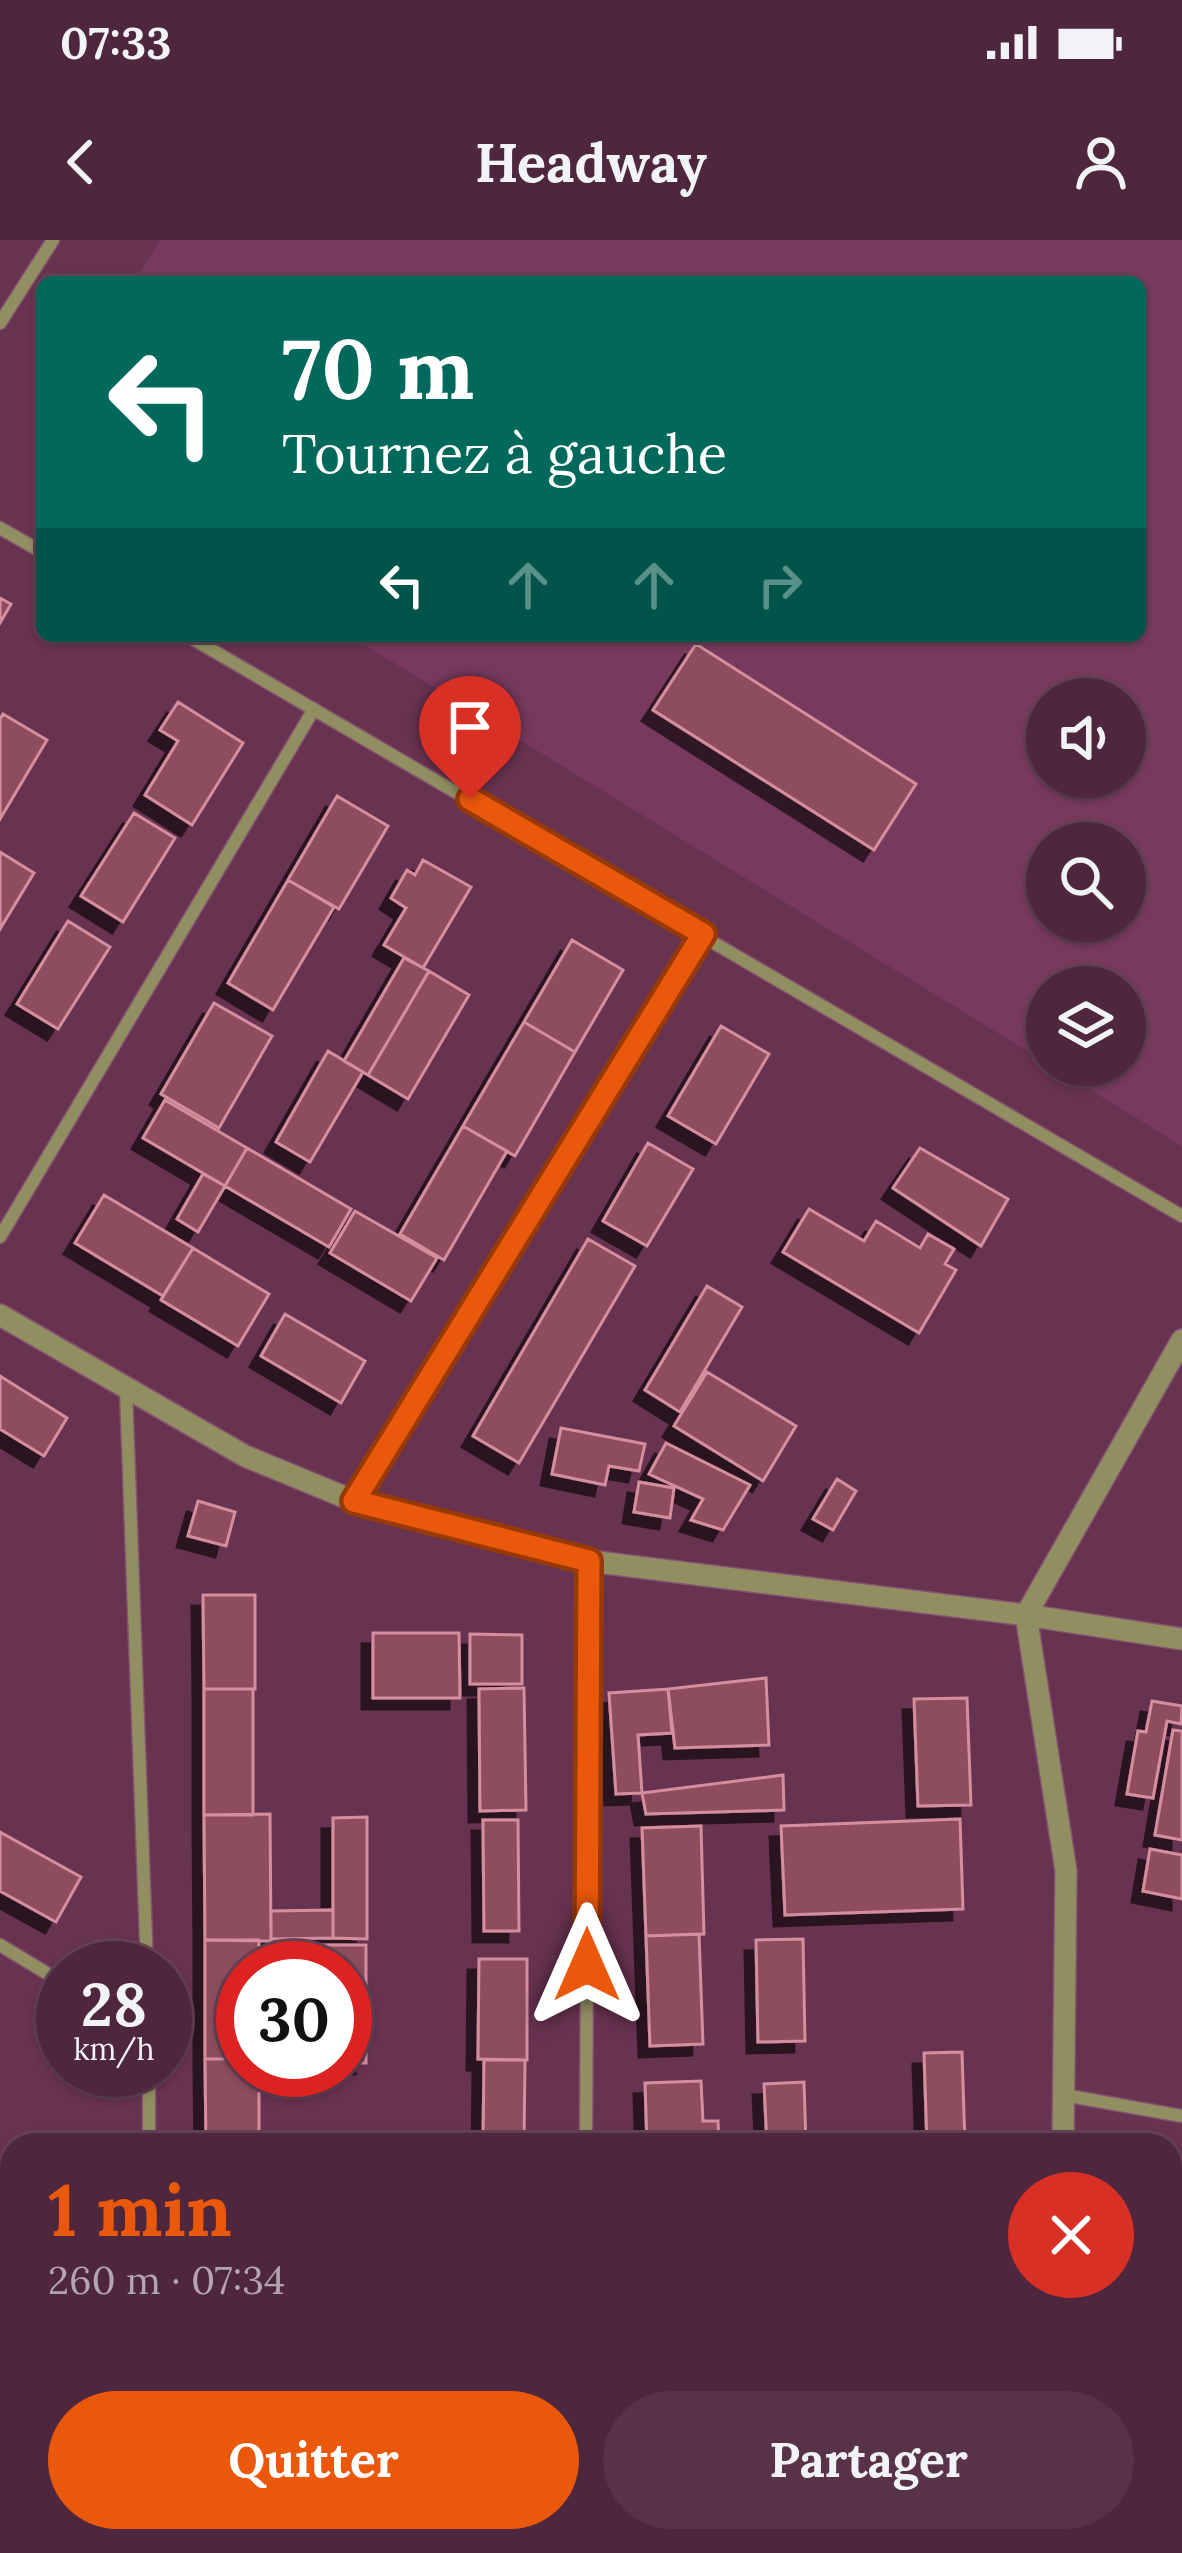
<!DOCTYPE html>
<html lang="fr">
<head>
<meta charset="utf-8">
<style>
	:root { --surface:#4e263d; --page:#583248; --text:#f1f3f6; --muted:#b3a5b0; --line:#654357; --accent:#ea580c }
	body { margin:0; font-family:Lora,serif; background:var(--page); color:var(--text); height:100vh; display:flex; flex-direction:column; font-size:45px; white-space:nowrap }
	* { box-sizing:border-box; margin:0 }
	p { font-size:39px; color:var(--muted) }
	.icon { flex:none; width:66px; height:66px; fill:none; stroke:currentColor; stroke-width:2; stroke-linecap:round; stroke-linejoin:round }
	.map { position:relative; flex:1; overflow:hidden }
	.side { position:absolute; left:0px; top:1893px; width:1182px; height:420px; display:flex; flex-direction:column; background:var(--surface); border-radius:36px 36px 0 0; box-shadow:0 3px 9px #0004,0 0 0 3px var(--line) }
	.side>* { flex:none }
	.top-card { position:absolute; left:36px; top:36px; width:1110px; height:366px; border-radius:18px; box-shadow:0 3px 9px #0004,0 0 0 3px var(--line); background:#00695c; color:#fff; overflow:hidden }
	.controls { position:absolute; left:1026px; top:438px; display:grid; gap:24px }
	.controls a { display:grid; place-items:center; width:120px; height:120px; border-radius:50%; background:var(--surface); box-shadow:0 3px 9px #0004,0 0 0 3px var(--line); font-size:60px }
	.speed { position:absolute; left:36px; top:1701px; display:flex; gap:24px; font-size:60px; font-weight:700; text-align:center }
	.speed>* { display:grid; place-content:center; width:156px; height:156px; border-radius:50%; background:var(--surface); box-shadow:0 3px 9px #0004,0 0 0 3px var(--line); line-height:1 }
	.speed small { font-size:30px; font-weight:400 }
	.speed .limit { border:18px solid #d22; background:#fff; color:#111 }
	.pin { position:absolute; display:grid; place-items:center; width:102px; height:102px; color:#fff; margin:-123px -51px; border-radius:50% 50% 50% 0; rotate:-45deg; box-shadow:0 0 12px #0007 }
	.pin .icon { rotate:45deg }
	.me { position:absolute; width:132px; margin:-66px; rotate:0deg; stroke-linejoin:round; filter:drop-shadow(0 0 9px #0008) }
	.turn { display:flex; align-items:center; gap:42px; height:252px; padding:0 48px; font-size:54px }
	.turn .icon { width:156px; height:156px; stroke-width:2.5 }
	.turn b { display:block; font-size:84px; line-height:102px }
	.lanes { display:flex; align-items:center; height:114px; padding:0 48px; background:#0003; justify-content:center; gap:60px; direction:ltr }
	.lanes .off { opacity:.35 }
	.round { display:grid; place-items:center; flex:none; width:126px; height:126px; border-radius:63px; background:var(--page) }
	.headline { display:flex; align-items:center; justify-content:space-between; height:204px; padding:0 48px }
	h1 { font-size:72px; font-weight:800; line-height:90px; color:var(--accent) }
	.cta { display:flex; gap:24px; margin-top:auto; padding:24px 48px }
	.cta a { flex:1; height:138px; border-radius:72px; background:var(--accent); color:#fff; font-size:48px; font-weight:800; line-height:138px; text-align:center }
	.cta a+a { background:var(--page); color:var(--text) }
	.status { display:flex; justify-content:space-between; align-items:center; height:84px; padding:0 60px; background:var(--surface); direction:ltr }
	.status svg { height:33px; fill:currentColor }
	header { display:flex; justify-content:space-between; align-items:center; height:156px; padding:0 48px; background:var(--surface); font-size:54px; font-weight:800 }
	.map>svg:first-child { display:block }
	.built { fill:#773a5d; fill-rule:evenodd }
	.building { fill:#8d4d5c; stroke:#d58e9d; stroke-width:3; filter:url(#shadow) }
	.lines { fill:none; stroke-linecap:round; stroke-linejoin:round }
	.minor-casing { stroke:#84526e; stroke-width:15 }
	.tertiary-casing { stroke:#84526e; stroke-width:24 }
	.minor { stroke:#918f61; stroke-width:12 }
	.tertiary { stroke:#918f61; stroke-width:21 }
	.route-casing { stroke:#983908; stroke-width:30 }
	.route { stroke:#ea580c; stroke-width:21 }
</style>
</head>
<body>
<div class="status"><b>07:33</b><svg viewBox="0 0 49 12"><path d="M0 12V9h3v3zM5 12V6h3v6zM10 12V3h3v9zM15 12V0h3v12zM26 1h20v11H26zM47 4h2v5h-2z"/></svg></div>
<header><svg class="icon" aria-label="back" viewBox="0 0 24 24"><path d="M15 5l-7 7 7 7"/></svg>Headway<svg class="icon" aria-label="person" viewBox="0 0 24 24"><circle cx="12" cy="8" r="4"/><path d="M4 21q1-7 8-7t8 7"/></svg></header>
<div class="map">
<svg width="1182" height="2313" viewBox="0 0 1182 2313">
	<defs>
		<filter id="shadow"><feDropShadow dx="-11" dy="11" stdDeviation="0" flood-color="#0009"/></filter>
	</defs>
	<rect width="100%" height="100%" fill="#683251"/>
	<path class="built" d="M160,0H1182V906L1050,825H1125V747H1047V823L350,396H1140V42H134ZM1047,459H1125V537H1047ZM1047,603H1125V681H1047Z"/>
	<path class="building" d="M0,358L11,364L0,383Z
		M696,404L916,544L874,610L653,470Z
		M178,462L243,503L192,585L145,555L178,501L160,490Z
		M3,474L47,500L0,579V479Z
		M337,556L388,586L339,669L288,640Z
		M134,573L175,598L123,682L81,656Z
		M0,612L34,633L0,689Z
		M423,620L471,647L423,728L384,705L406,668L391,658L407,630L415,635Z
		M288,640L334,667L273,770L228,743Z
		M68,681L110,707L58,789L17,764Z
		M572,700L623,730L575,812L524,782Z
		M404,718L429,731L368,835L344,821Z
		M429,731L469,755L408,859L368,835Z
		M214,763L272,796L219,888L161,854Z
		M524,782L575,812L515,916L463,886Z
		M721,786L769,814L716,904L668,876Z
		M328,811L363,832L310,922L276,902Z
		M165,860L247,908L225,946L143,898Z
		M463,886L507,911L444,1020L400,994Z
		M648,903L693,929L647,1006L603,981Z
		M247,908L351,969L329,1007L225,946Z
		M920,908L1008,959L981,1006L893,948Z
		M203,934L225,946L198,992L177,979Z
		M104,955L193,1008L163,1056L75,1003Z
		M809,969L864,1001L876,981L920,1008L928,994L954,1009L945,1024L956,1030L919,1093L783,1012Z
		M355,971L437,1018L411,1061L330,1013Z
		M588,999L635,1026L519,1223L473,1196Z
		M193,1008L269,1054L238,1106L161,1060Z
		M707,1046L742,1067L680,1172L645,1150Z
		M285,1074L365,1121L341,1163L261,1116Z
		M707,1132L796,1186L763,1241L674,1186Z
		M0,1136L67,1178L44,1216L0,1189Z
		M561,1188L645,1204L639,1231L609,1226L605,1245L552,1234Z
		M666,1203L750,1245L723,1290L691,1280L703,1259L649,1234Z
		M837,1239L856,1251L833,1290L813,1279Z
		M639,1242L674,1248L670,1278L634,1272Z
		M198,1261L235,1272L226,1306L188,1296Z
		M203,1355H255V1449H204Z
		M373,1393H459L460,1458H373Z
		M470,1394L522,1395V1444H470Z
		M766,1438L769,1505L675,1508L668,1449Z
		M524,1448L526,1570L480,1571L479,1449Z
		M204,1449H253V1575H204Z
		M668,1449L672,1493L638,1495L642,1553L616,1554L609,1453Z
		M967,1458L971,1565L918,1566L914,1459Z
		M1152,1461L1182,1466L1181,1484L1167,1481L1153,1558L1127,1554L1138,1491L1146,1492Z
		M1173,1490L1182,1491V1600L1155,1595Z
		M783,1535L784,1570L646,1574L642,1553Z
		M270,1574L271,1701L205,1700L204,1575Z
		M367,1577V1699L333,1698V1578Z
		M960,1579L963,1669L785,1675L781,1586Z
		M483,1580H518L519,1691H484Z
		M701,1586L704,1694L646,1696L642,1588Z
		M0,1592L81,1637L56,1682L0,1651Z
		M1150,1609L1182,1615V1659L1143,1651Z
		M333,1670V1698L271,1699V1671Z
		M699,1694L703,1804L650,1806L646,1696Z
		M803,1699L805,1801L758,1802L756,1700Z
		M205,1700H259L258,1728H243V1819H205Z
		M323,1705H366V1823H345V1728H323Z
		M479,1719H527V1820L478,1819Z
		M962,1812L965,1905H927L924,1813Z
		M205,1819H243V1830H259V1905H206Z
		M484,1820H525L524,1905H483Z
		M701,1841L703,1881H718L719,1905H647L645,1843Z
		M804,1842L806,1905H767L764,1844Z
		M759,1899V1905H720V1902Z
		M1170,1951H1182V2082H1170Z
		M1170,2088H1182V2169H1170Z
		M0,2101L12,2108V2208L0,2201Z
		M1170,2210H1182V2313H1148V2301H1170Z
		M207,2301H277V2305L207,2303Z
		M486,2301H532V2312L486,2309Z
		M656,2301H706V2305H656Z
		M927,2301V2313H878L877,2302Z
		M930,2301H988L989,2313H930Z
		M819,2302V2313H778V2303Z
		M656,2305H706V2313H656Z"/>
	<g class="lines">
		<defs>
			<path id="minor" d="M0,83L53,0
				M0,288L42,312
				M188,396L1182,976
				M0,997L314,469
				M126,1150L147,1728
				M354,1261L703,694
				M0,1705L63,1743
				M149,1830V1905
				M1064,1855L1182,1876
				M586,1905L589,1321
				M0,2249L12,2256
				M84,2301L103,2313
				M158,2301V2313
				M578,2313L579,2301"/>
			<path id="tertiary" d="M0,1075L245,1216L354,1261L589,1321L1026,1375L1182,1399
				M1063,1905L1066,1631L1026,1375L1182,1100
				M1054,2301V2313"/>
		</defs>
		<use href="#minor" class="minor-casing"/>
		<use href="#tertiary" class="tertiary-casing"/>
		<use href="#minor" class="minor"/>
		<use href="#tertiary" class="tertiary"/>
	</g>
	<g class="lines">
		<defs>
			<path id="route" d="M470,559L703,694L354,1261L589,1321L587,1725"/>
		</defs>
		<use href="#route" class="route-casing"/>
		<use href="#route" class="route"/>
	</g>
</svg>
<div class="controls">
<a><svg class="icon" aria-label="sound" viewBox="0 0 24 24"><path d="M4 9h4l5-4v14l-5-4H4zM17 9q2 3 0 6"/></svg></a>
<a><svg class="icon" aria-label="search" viewBox="0 0 24 24"><circle cx="10" cy="10" r="6"/><path d="M15 15l6 6"/></svg></a>
<a><svg class="icon" aria-label="layers" viewBox="0 0 24 24"><path d="M12 4l9 5-9 5-9-5zM3 14l9 5 9-5"/></svg></a>
</div>
<div class="speed"><div>28<small>km/h</small></div><div class="limit">30</div></div>
<div class="pin" style="left:470px;top:559px;background:#d93025"><svg class="icon" aria-label="arrive" viewBox="0 0 24 24"><path d="M6 21V4h12l-3 4 3 4H6"/></svg></div>
<svg class="me" style="left:587px;top:1725px" viewBox="-20 -20 40 40"><path d="M0-17L14 15 0 8-14 15z" fill="#ea580c" stroke="#fff" stroke-width="4"/></svg>
<div class="top-card">
<div class="turn"><svg class="icon" aria-label="left" viewBox="0 0 24 24"><path d="M17 20v-9H6M10 6l-5 5 5 5"/></svg><div><b>70 m</b>Tournez à gauche</div></div>
<div class="lanes"><svg class="icon" aria-label="left" viewBox="0 0 24 24"><path d="M17 20v-9H6M10 6l-5 5 5 5"/></svg><svg class="icon off" aria-label="ahead" viewBox="0 0 24 24"><path d="M12 20V5M6 11l6-6 6 6"/></svg><svg class="icon off" aria-label="ahead" viewBox="0 0 24 24"><path d="M12 20V5M6 11l6-6 6 6"/></svg><svg class="icon off" aria-label="right" viewBox="0 0 24 24"><path d="M7 20v-9h11M14 6l5 5-5 5"/></svg></div>
</div>
<section class="side">
<div class="headline"><div><h1>1 min</h1><p>260 m · 07:34</p></div><a class="round" style="background:#d93025;color:#fff"><svg class="icon" aria-label="close" viewBox="0 0 24 24"><path d="M6 6l12 12M18 6L6 18"/></svg></a></div>
<div class="cta"><a>Quitter</a><a>Partager</a></div>
</section>
</div>
</body>
</html>
